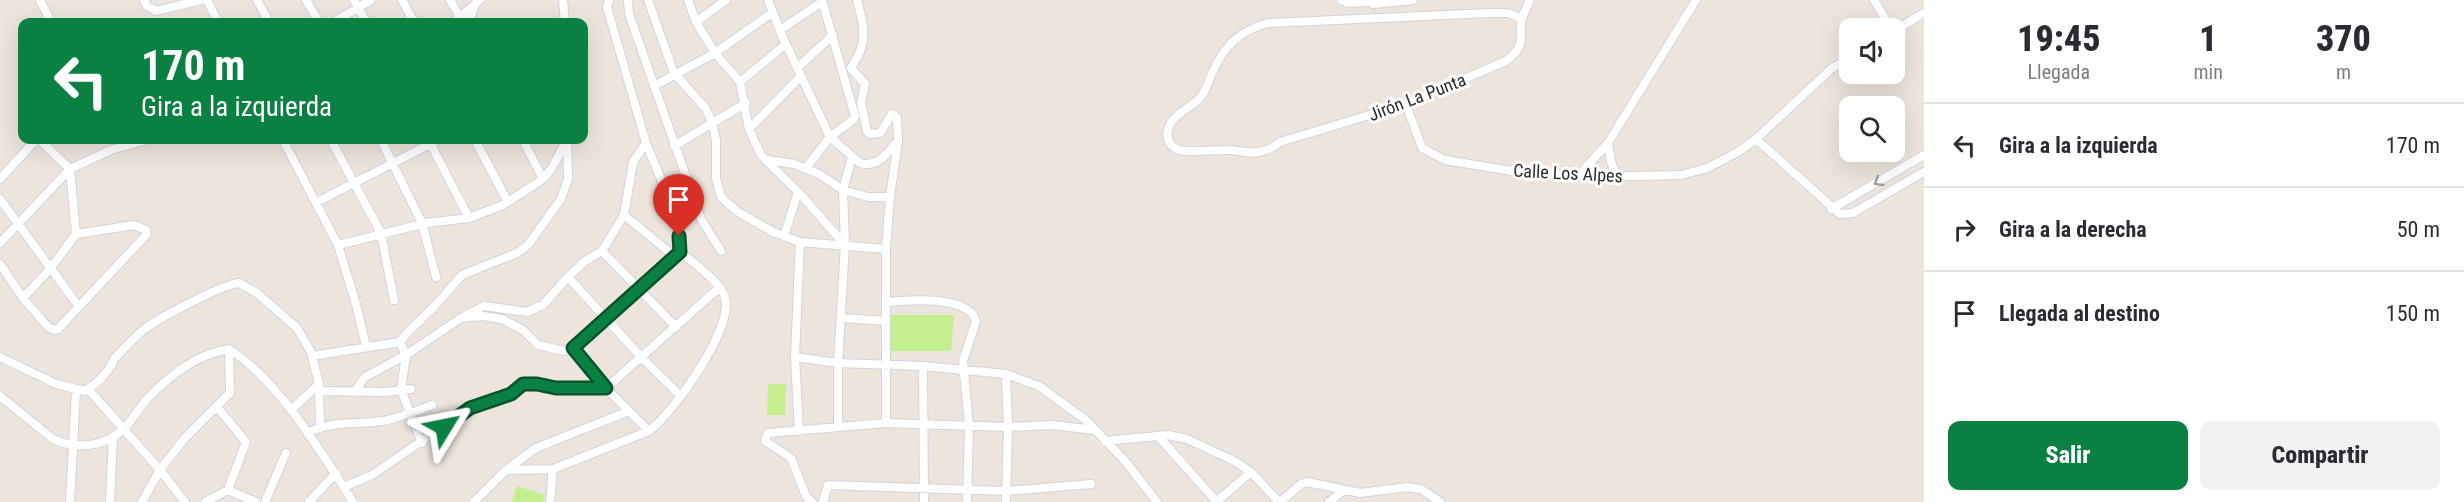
<!DOCTYPE html>
<html lang="es">
<head>
<meta charset="utf-8">
<style>
	:root { --surface:#fff; --page:#f2f2f3; --text:#2b2b33; --muted:#7c7c81; --line:#e1e1e2; --accent:#0b8043 }
	body { margin:0; font-family:"Roboto Condensed",sans-serif; background:var(--page); color:var(--text); height:100vh; display:flex; flex-direction:column; font-size:22px; white-space:nowrap }
	* { box-sizing:border-box; margin:0 }
	p { font-size:20px; color:var(--muted) }
	.icon { flex:none; width:33px; height:33px; fill:none; stroke:currentColor; stroke-width:2; stroke-linecap:round; stroke-linejoin:round }
	.map { position:relative; flex:1; overflow:hidden }
	.side { display:flex; flex-direction:column; background:var(--surface); width:540px }
	.side>* { flex:none }
	.top-card { position:absolute; left:18px; top:18px; width:570px; height:126px; border-radius:12px; box-shadow:0 6px 24px #0002; background:#0b8043; color:#fff; overflow:hidden }
	.fabs { position:absolute; left:1839px; top:18px; display:grid; gap:12px }
	.fabs a { display:grid; place-items:center; width:66px; height:66px; border-radius:12px; background:var(--surface); box-shadow:0 6px 24px #0002; font-size:30px }
	.pin { position:absolute; display:grid; place-items:center; width:51px; height:51px; color:#fff; margin:-62px -26px; border-radius:50% 50% 50% 0; rotate:-45deg; box-shadow:0 0 6px #0007 }
	.pin .icon { rotate:45deg }
	.me { position:absolute; width:66px; margin:-33px; rotate:55deg; stroke-linejoin:round; filter:drop-shadow(0 0 4px #0008) }
	.turn { display:flex; align-items:center; gap:21px; height:126px; padding:0 24px; font-size:27px }
	.turn .icon { width:78px; height:78px; stroke-width:2.5 }
	.turn b { display:block; font-size:42px; line-height:51px }
	.eta { display:flex; justify-content:space-evenly; align-items:center; height:102px; text-align:center }
	.eta b { font-size:36px; font-weight:800; line-height:42px }
	.button { display:flex; gap:12px; margin-top:auto; padding:12px 24px }
	.button a { flex:1; height:69px; border-radius:12px; background:var(--accent); color:#fff; font-size:24px; font-weight:800; line-height:69px; text-align:center }
	.button a+a { background:var(--page); color:var(--text) }
	ul { padding:0; list-style:none }
	li { display:flex; align-items:center; gap:18px; height:84px; padding:0 24px; border-top:2px solid var(--line) }
	li div { flex:1 }
	li b { display:block; font-size:22px }
	li em { font-style:normal }
	main { display:flex; flex:1; min-height:0 }
	.map>svg:first-child { display:block }
	.pitch { fill:#c4ef8f }
	.lines { fill:none; stroke-linecap:round; stroke-linejoin:round }
	.street-casing { stroke:#d0d3e4; stroke-width:10 }
	.street { stroke:#fff; stroke-width:8 }
	.oneway { stroke:#9f9f9f }
	.route-casing { stroke:#07532c; stroke-width:15 }
	.route { stroke:#0b8043; stroke-width:10 }
	.labels { text-anchor:middle; dominant-baseline:central; stroke-width:6; stroke-linejoin:round; paint-order:stroke }
	.street-label { font-size:18px; fill:#2a2a2a; stroke:#fff }
</style>
</head>
<body>
<main>
<div class="map">
<svg width="1924" height="502" viewBox="0 0 1924 502">
	<rect width="100%" height="100%" fill="#ede5db"/>
	<path class="pitch" d="M891,315H954L951,351H889Z
		M768,384H786L785,415H767Z
		M517,486L545,495L543,502H512Z"/>
	<g class="lines">
		<defs>
			<path id="street" d="M40,0L51,22
				M144,0L147,6L156,11L201,0
				M207,0L218,22
				M257,0L269,22
				M306,0L319,22
				M354,0L366,22
				M402,0L414,22
				M450,0L460,17
				M563,0L565,22
				M609,0L607,7L646,143L678,220L680,252
				M628,0L629,14L701,219L721,251
				M648,0L674,73L706,109L712,122L716,140V178L721,197L738,212L773,232L800,242L886,249
				M688,0L696,22L715,53L740,82L749,129L761,155L802,196L845,245
				M768,0L782,36L830,137L860,163C878,168 886,154 897,142
				M857,0C862,19 868,37 858,56C856,60 853,64 851,68L865,84L861,103L867,131L870,134L880,133L892,114L897,117L898,141L890,197L886,249V423
				M1341,0L1347,3L1368,2
				M1367,0L1373,4L1413,0
				M1874,0L1891,28
				M1522,19L1508,13H1489L1268,23C1239,31 1224,46 1212,73C1209,81 1206,91 1200,98C1190,109 1163,118 1168,139C1169,143 1173,148 1177,149C1187,154 1215,149 1227,150C1238,150 1248,154 1259,152C1266,151 1274,147 1280,142L1406,104L1506,61C1529,43 1517,39 1522,18C1524,12 1528,6 1530,0
				M334,22L371,0
				M454,22L480,0
				M469,22L475,4
				M696,22L726,0
				M780,30L822,2
				M1894,31L1924,13
				M797,68L833,35
				M740,82L786,44
				M654,86L715,53L773,12
				M1406,104L1422,148L1445,160L1537,175L1588,177L1681,175L1707,168L1738,152L1756,139L1831,69L1850,58
				M749,129L801,76
				M1756,139L1840,214L1853,213L1924,172
				M283,140L338,245L356,304L366,346
				M331,140L381,233L394,300
				M381,140L422,223L436,277
				M475,140L508,202
				M523,140L543,179
				M429,141L469,218
				M1608,143L1611,162L1617,177
				M674,146L746,103
				M768,160L794,164L819,174L843,190L868,197H890
				M806,168L830,137L854,119L855,116L822,0
				M1578,176L1608,143L1696,0
				M0,179L36,140
				M0,199L79,307
				M317,202L438,140
				M1831,209L1924,155
				M624,215L674,256
				M784,236L798,192
				M0,243L70,169L111,150L146,140
				M338,245L426,223L469,218L503,205L543,179L552,168L566,141
				M602,251L676,327
				M0,264L23,298L48,327L54,330L58,329L147,234L146,230L134,225L76,234
				M568,277L642,358L681,396
				M23,298L50,269L76,234L70,169L40,140
				M887,302C908,300 969,295 976,321L963,361L969,426L967,502
				M466,315L484,306L527,312L543,305L568,277L585,261L602,251L624,215L633,162L646,143
				M841,318L886,321
				M400,342L407,333L433,308L462,275L517,253L528,245L561,199L568,179L567,140
				M400,342L406,355L401,390L422,443
				M573,348L606,388L649,431
				M312,356L400,342
				M0,357L56,384L84,391C95,386 110,371 114,359C123,350 132,340 141,332C154,320 223,284 239,283L257,293L297,328L311,352L319,384L320,427
				M795,357L838,363L923,366L1006,374L1039,386L1087,421L1125,461L1157,502
				M923,366L924,502
				M88,389L160,470L185,502
				M319,391L384,392L411,389
				M355,391L365,377L406,355L461,318L483,316L502,319L523,330L538,345L564,351L573,348L680,252
				M0,396L53,439C77,450 107,447 125,427C134,418 140,407 148,398C171,374 197,354 229,349C280,382 321,452 353,502
				M291,410L319,384
				M838,427V363L845,245L843,190L852,157
				M799,431L795,357L800,242
				M307,433C333,420 354,425 382,421C400,418 416,411 432,405
				M1158,436L1217,502
				M1105,441L1168,435L1187,439L1234,461L1251,472L1279,502
				M506,470L553,469
				M344,487L372,475L470,408L511,394L523,384L530,383L556,388H606L720,287
				M228,490L256,502
				M70,502L76,390
				M110,502L113,437
				M142,502L160,470L184,439L230,393L229,349
				M205,502L228,490L246,442L217,407
				M265,502L286,453
				M309,502L336,473
				M474,502L506,470L536,448L629,411
				M550,502L553,469L649,431C673,413 734,329 725,297C721,283 692,261 680,252
				M812,502L806,496L791,458L765,441L768,433L886,423L1008,427L1052,425L1095,430
				M823,502L828,485L1006,491L1091,484
				M1006,502L1008,427L1006,374
				M1216,502L1251,472
				M1280,502L1301,484L1307,482L1360,493L1408,487L1421,489L1440,502
				M1329,502L1344,490"/>
		</defs>
		<use href="#street" class="street-casing"/>
		<use href="#street" class="street"/>
	</g>
	<defs><path id="oneway-chevron" d="M-2-3.5L2.5 0L-2 3.5" fill="none" stroke-width="1.6" stroke-linecap="round" stroke-linejoin="round" transform="scale(1.5)"/></defs>
	<use class="oneway" href="#oneway-chevron" transform="translate(1878 182) rotate(150)"/>
	<g class="lines">
		<defs>
			<path id="route" d="M444,427L470,408L511,394L523,384H537L556,388H606L573,348L680,252L679,236"/>
		</defs>
		<use href="#route" class="route-casing"/>
		<use href="#route" class="route"/>
	</g>
	<g class="labels">
		<g class="street-label">
			<text transform="translate(1417 97) rotate(-21)">Jirón La Punta</text>
			<text transform="translate(1568 173) rotate(3)">Calle Los Alpes</text>
		</g>
	</g>
</svg>
<div class="fabs">
<a><svg class="icon" aria-label="sound" viewBox="0 0 24 24"><path d="M4 9h4l5-4v14l-5-4H4zM17 9q2 3 0 6"/></svg></a>
<a><svg class="icon" aria-label="search" viewBox="0 0 24 24"><circle cx="10" cy="10" r="6"/><path d="M15 15l6 6"/></svg></a>
</div>
<div class="pin" style="left:679px;top:236px;background:#d93025"><svg class="icon" aria-label="arrive" viewBox="0 0 24 24"><path d="M6 21V4h12l-3 4 3 4H6"/></svg></div>
<svg class="me" style="left:444px;top:427px" viewBox="-20 -20 40 40"><path d="M0-17L14 15 0 8-14 15z" fill="#0b8043" stroke="#fff" stroke-width="4"/></svg>
<div class="top-card">
<div class="turn"><svg class="icon" aria-label="left" viewBox="0 0 24 24"><path d="M17 20v-9H6M10 6l-5 5 5 5"/></svg><div><b>170 m</b>Gira a la izquierda</div></div>
</div>
</div>
<section class="side">
<div class="eta">
<div><b>19:45</b><p>Llegada</p></div>
<div><b>1</b><p>min</p></div>
<div><b>370</b><p>m</p></div>
</div>
<ul>
<li><svg class="icon" aria-label="left" viewBox="0 0 24 24"><path d="M17 20v-9H6M10 6l-5 5 5 5"/></svg><div><b>Gira a la izquierda</b></div><em>170 m</em></li>
<li><svg class="icon" aria-label="right" viewBox="0 0 24 24"><path d="M7 20v-9h11M14 6l5 5-5 5"/></svg><div><b>Gira a la derecha</b></div><em>50 m</em></li>
<li><svg class="icon" aria-label="arrive" viewBox="0 0 24 24"><path d="M6 21V4h12l-3 4 3 4H6"/></svg><div><b>Llegada al destino</b></div><em>150 m</em></li>
</ul>
<div class="button"><a>Salir</a><a>Compartir</a></div>
</section>
</main>
</body>
</html>
